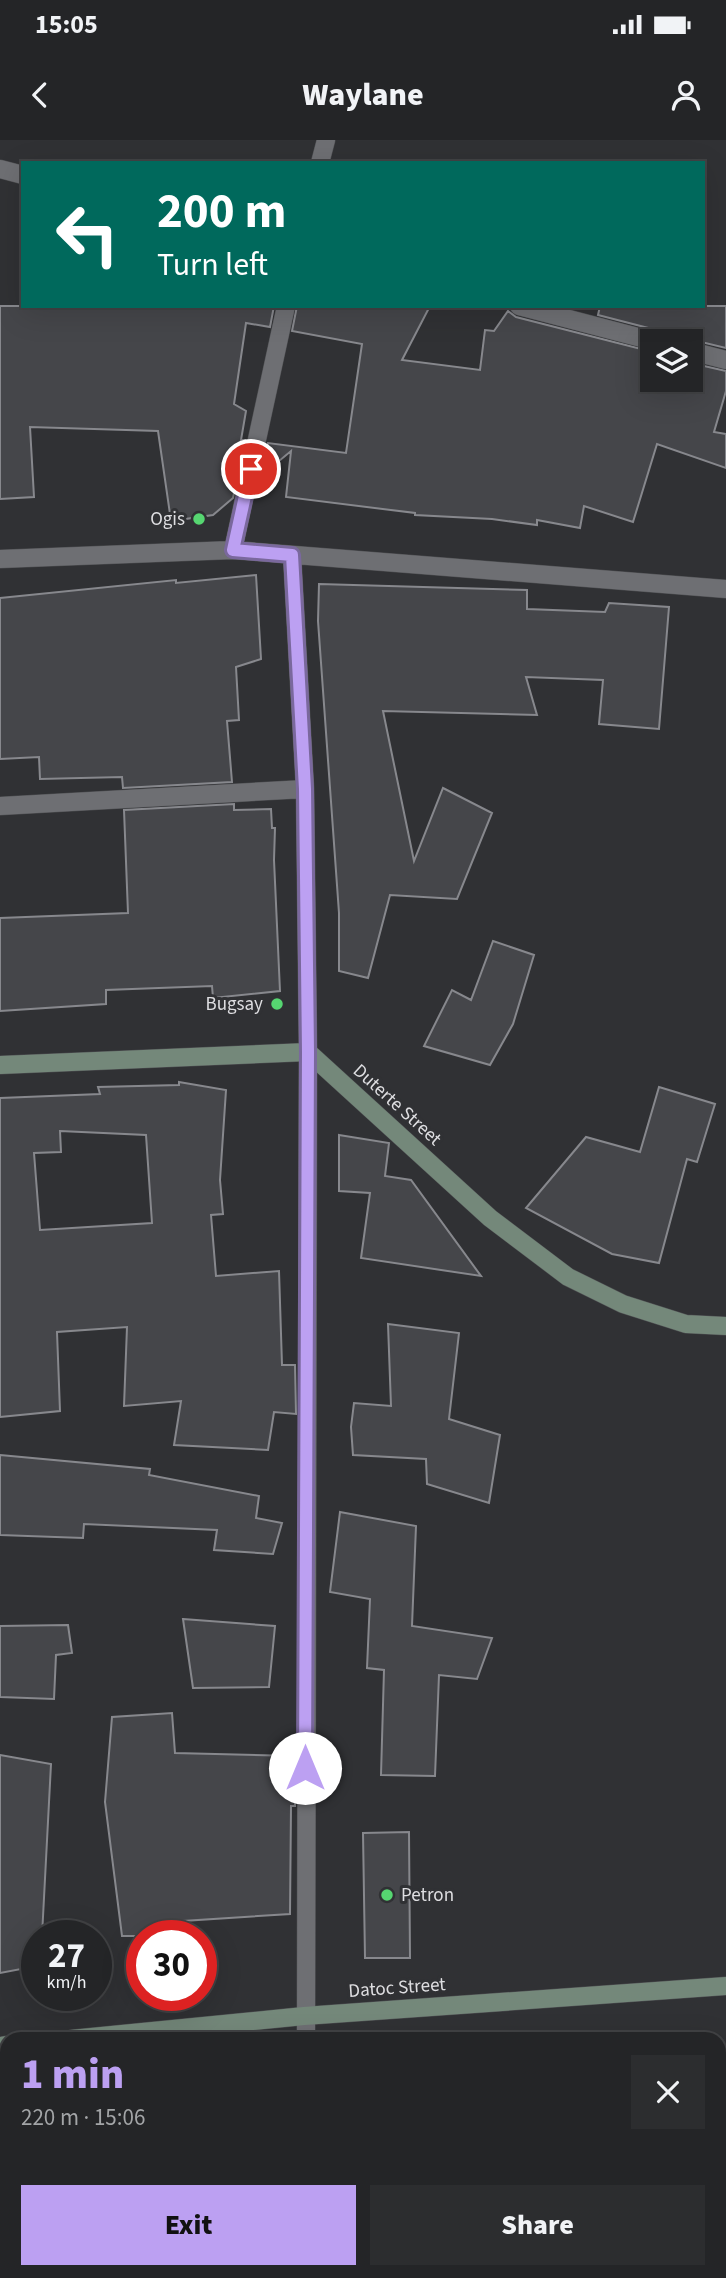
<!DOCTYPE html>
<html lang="en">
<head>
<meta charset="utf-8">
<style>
	:root { --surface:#242527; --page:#2c2d2f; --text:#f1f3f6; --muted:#a3a5a7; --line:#414244; --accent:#bca0f2 }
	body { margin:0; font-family:"Source Sans 3",sans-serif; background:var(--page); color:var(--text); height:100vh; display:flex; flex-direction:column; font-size:26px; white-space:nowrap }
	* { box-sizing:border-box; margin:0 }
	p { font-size:23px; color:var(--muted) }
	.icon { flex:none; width:38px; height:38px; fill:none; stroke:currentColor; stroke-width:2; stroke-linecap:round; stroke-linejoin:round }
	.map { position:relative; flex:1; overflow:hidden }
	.side { position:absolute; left:0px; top:1892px; width:726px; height:247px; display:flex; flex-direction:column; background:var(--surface); border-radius:21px 21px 0 0; box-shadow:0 7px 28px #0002,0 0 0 2px var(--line) }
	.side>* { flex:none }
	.hud { position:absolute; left:21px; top:21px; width:684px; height:147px; border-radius:0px; box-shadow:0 7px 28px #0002,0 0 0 2px var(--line); background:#00695c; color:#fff; overflow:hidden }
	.fabs { position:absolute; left:640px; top:189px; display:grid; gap:14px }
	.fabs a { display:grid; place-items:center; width:63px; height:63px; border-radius:0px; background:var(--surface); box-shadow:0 7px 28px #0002,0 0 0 2px var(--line); font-size:35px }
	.speed { position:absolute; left:21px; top:1780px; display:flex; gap:14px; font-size:35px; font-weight:700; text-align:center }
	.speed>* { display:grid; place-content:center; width:91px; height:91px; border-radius:50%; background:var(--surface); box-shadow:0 7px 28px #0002,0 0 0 2px var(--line); line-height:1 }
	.speed small { font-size:18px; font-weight:400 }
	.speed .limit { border:10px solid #d22; background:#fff; color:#111 }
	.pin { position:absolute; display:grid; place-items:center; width:60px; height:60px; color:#fff; margin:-30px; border:4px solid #fff; border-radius:50%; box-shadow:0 2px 7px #0007 }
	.me { position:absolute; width:77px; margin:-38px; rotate:0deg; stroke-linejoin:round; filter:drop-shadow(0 0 5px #0008) }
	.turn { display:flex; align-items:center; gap:24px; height:147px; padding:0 21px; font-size:32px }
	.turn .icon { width:91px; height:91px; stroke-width:2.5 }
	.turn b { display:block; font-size:49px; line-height:60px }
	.round { display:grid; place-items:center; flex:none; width:74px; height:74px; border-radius:0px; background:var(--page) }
	.summary { display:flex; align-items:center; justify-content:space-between; height:119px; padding:0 21px }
	h1 { font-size:42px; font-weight:800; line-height:52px; color:var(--accent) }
	.button { display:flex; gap:14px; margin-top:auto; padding:14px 21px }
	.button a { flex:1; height:80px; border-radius:0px; background:var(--accent); color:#111; font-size:28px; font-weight:800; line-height:80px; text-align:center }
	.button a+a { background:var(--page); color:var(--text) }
	.status { display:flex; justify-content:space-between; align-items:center; height:49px; padding:0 35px; background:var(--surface); direction:ltr }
	.status svg { height:19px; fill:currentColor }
	header { display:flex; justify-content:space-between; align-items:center; height:91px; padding:0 21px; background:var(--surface); font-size:32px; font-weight:800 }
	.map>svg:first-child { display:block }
	.building { fill:#45464a; stroke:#87888d; stroke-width:2; fill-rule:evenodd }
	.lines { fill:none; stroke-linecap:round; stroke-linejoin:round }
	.street-casing { stroke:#4f5053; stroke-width:19 }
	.secondary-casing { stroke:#4f5053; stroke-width:19 }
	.street { stroke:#6e6f73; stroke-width:18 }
	.secondary { stroke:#74887a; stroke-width:18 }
	.route-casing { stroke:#7a689d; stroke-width:18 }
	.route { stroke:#bca0f2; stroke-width:12 }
	.poi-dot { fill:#56d671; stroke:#303134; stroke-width:2.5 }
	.labels { text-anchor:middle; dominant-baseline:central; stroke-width:6; stroke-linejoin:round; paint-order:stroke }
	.poi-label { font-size:19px; fill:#dedee1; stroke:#303134; text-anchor:end }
	.street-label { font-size:19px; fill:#dedee1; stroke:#303134 }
</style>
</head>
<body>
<div class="status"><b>15:05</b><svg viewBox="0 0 49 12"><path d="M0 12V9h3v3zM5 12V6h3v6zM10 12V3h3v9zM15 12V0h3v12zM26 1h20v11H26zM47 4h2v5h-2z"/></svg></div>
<header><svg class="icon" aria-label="back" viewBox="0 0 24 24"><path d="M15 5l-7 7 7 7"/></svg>Waylane<svg class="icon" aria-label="person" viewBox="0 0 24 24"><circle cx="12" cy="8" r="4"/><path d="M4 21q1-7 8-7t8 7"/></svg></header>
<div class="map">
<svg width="726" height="2138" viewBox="0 0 726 2138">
	<rect width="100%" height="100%" fill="#303134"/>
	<path class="building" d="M0,166H274L270,187L246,183L234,264L246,271L241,300H245L233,358L213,375L171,381L158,291L30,287L34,357L0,359Z
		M297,166H430L402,220L480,230L485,190L494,191L508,171L516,177L653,212V240H691V223L726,231V251L714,292L726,294V328L657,304L633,382L584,366L580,388L537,380V385L492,379L415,375V373L286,357L291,311L261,336L268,303L346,313L362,204L292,191Z
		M600,166H726V208L693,200L664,201L661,193L656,190L598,175Z
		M256,435L261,519L236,527L239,580L227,581L232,642L123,648L122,637L40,639L39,617L0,619V458L176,440V443Z
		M319,444L527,450V469L605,472L609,463L669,467L659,589L599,584L603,540L526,537L537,575L383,571L414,721L443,648L492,673L457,759L390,755L368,838L339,831V773L318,481Z
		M234,664V670L271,669L272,688H275L274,720L280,851L213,858L212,846L106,850V864L0,871V778L128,773L124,670Z
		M493,801L534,815L513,884L490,925L424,906L452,850L471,860Z
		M179,942L226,950L220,1040L223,1074L211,1075L216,1136L279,1131L282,1225H295L296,1274L274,1272L268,1310L174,1305L181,1261L124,1266L127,1187L57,1192L60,1271L0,1277V958L100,954L98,947L179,945ZM60,991L146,995L152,1083L40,1090L34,1013L61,1012Z
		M659,947L715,964L697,1022L687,1019L659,1123L612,1114L526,1068L586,997L640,1012Z
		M339,995L389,1003L385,1036L411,1040L481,1136L361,1118L370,1053L339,1051Z
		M388,1184L459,1193L449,1279L500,1295L489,1363L427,1344L426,1319L353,1315L351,1287L354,1263L391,1266Z
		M0,1315L150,1329L149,1335L259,1356L256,1378L282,1383L273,1414L214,1410L217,1390L84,1384L83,1398L0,1395Z
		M340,1372L416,1386L412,1486L492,1498L477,1539L439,1535L435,1636L381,1635L384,1530L367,1528L370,1459L330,1452Z
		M183,1479L275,1486L269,1547L193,1548Z
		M68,1485L72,1513L56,1515L54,1559L0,1557V1486Z
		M172,1573L175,1613L294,1616L295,1666H291L290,1774L183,1781V1796H122L105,1662L112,1577Z
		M0,1615L51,1624L42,1796H37V1826L0,1833Z
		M409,1692L410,1818H365L363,1693Z"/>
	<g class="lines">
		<defs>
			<path id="street" d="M320,23L326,0
				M0,29L23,35
				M519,166L653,201
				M691,211L726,220
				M233,410L286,166
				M292,415L305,649L308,912L306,1899
				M0,419L233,410L726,449
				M0,666L305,649
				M318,2132L319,2138"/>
			<path id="secondary" d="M0,925L308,912L490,1078L568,1137L623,1164L686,1184L726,1186
				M71,1899L304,1876L726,1846
				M0,1906L7,1905"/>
		</defs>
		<use href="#street" class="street-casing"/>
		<use href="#secondary" class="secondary-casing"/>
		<use href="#street" class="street"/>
		<use href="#secondary" class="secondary"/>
	</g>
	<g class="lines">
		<defs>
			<path id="route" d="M251,329L233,410L292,415L305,649L308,912L305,1628"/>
		</defs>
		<use href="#route" class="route-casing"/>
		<use href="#route" class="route"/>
	</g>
	<g class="poi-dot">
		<circle cx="199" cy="379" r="7"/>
		<circle cx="277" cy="864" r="7"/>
		<circle cx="387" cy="1755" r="7"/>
	</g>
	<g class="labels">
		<g class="poi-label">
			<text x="185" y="379">Ogis</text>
			<text x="263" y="864">Bugsay</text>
			<text x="401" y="1755" text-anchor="start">Petron</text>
		</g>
		<g class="street-label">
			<text transform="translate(397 965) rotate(42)">Duterte Street</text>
			<text transform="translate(397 1848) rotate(-4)">Datoc Street</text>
		</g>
	</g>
</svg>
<div class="fabs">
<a><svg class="icon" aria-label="layers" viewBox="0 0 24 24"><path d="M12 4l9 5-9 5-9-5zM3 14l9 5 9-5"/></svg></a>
</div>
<div class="speed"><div>27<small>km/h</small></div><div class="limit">30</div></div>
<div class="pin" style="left:251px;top:329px;background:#d93025"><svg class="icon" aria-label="arrive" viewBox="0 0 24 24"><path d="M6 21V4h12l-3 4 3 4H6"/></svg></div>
<svg class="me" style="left:305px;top:1628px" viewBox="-20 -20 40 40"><circle r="19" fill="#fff"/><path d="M0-13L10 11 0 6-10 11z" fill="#bca0f2"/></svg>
<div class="hud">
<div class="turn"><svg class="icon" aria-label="left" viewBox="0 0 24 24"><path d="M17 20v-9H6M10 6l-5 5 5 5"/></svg><div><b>200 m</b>Turn left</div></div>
</div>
<section class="side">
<div class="summary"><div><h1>1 min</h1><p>220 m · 15:06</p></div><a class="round"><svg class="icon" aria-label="close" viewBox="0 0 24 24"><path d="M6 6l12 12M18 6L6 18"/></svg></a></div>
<div class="button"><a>Exit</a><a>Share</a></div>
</section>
</div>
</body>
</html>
